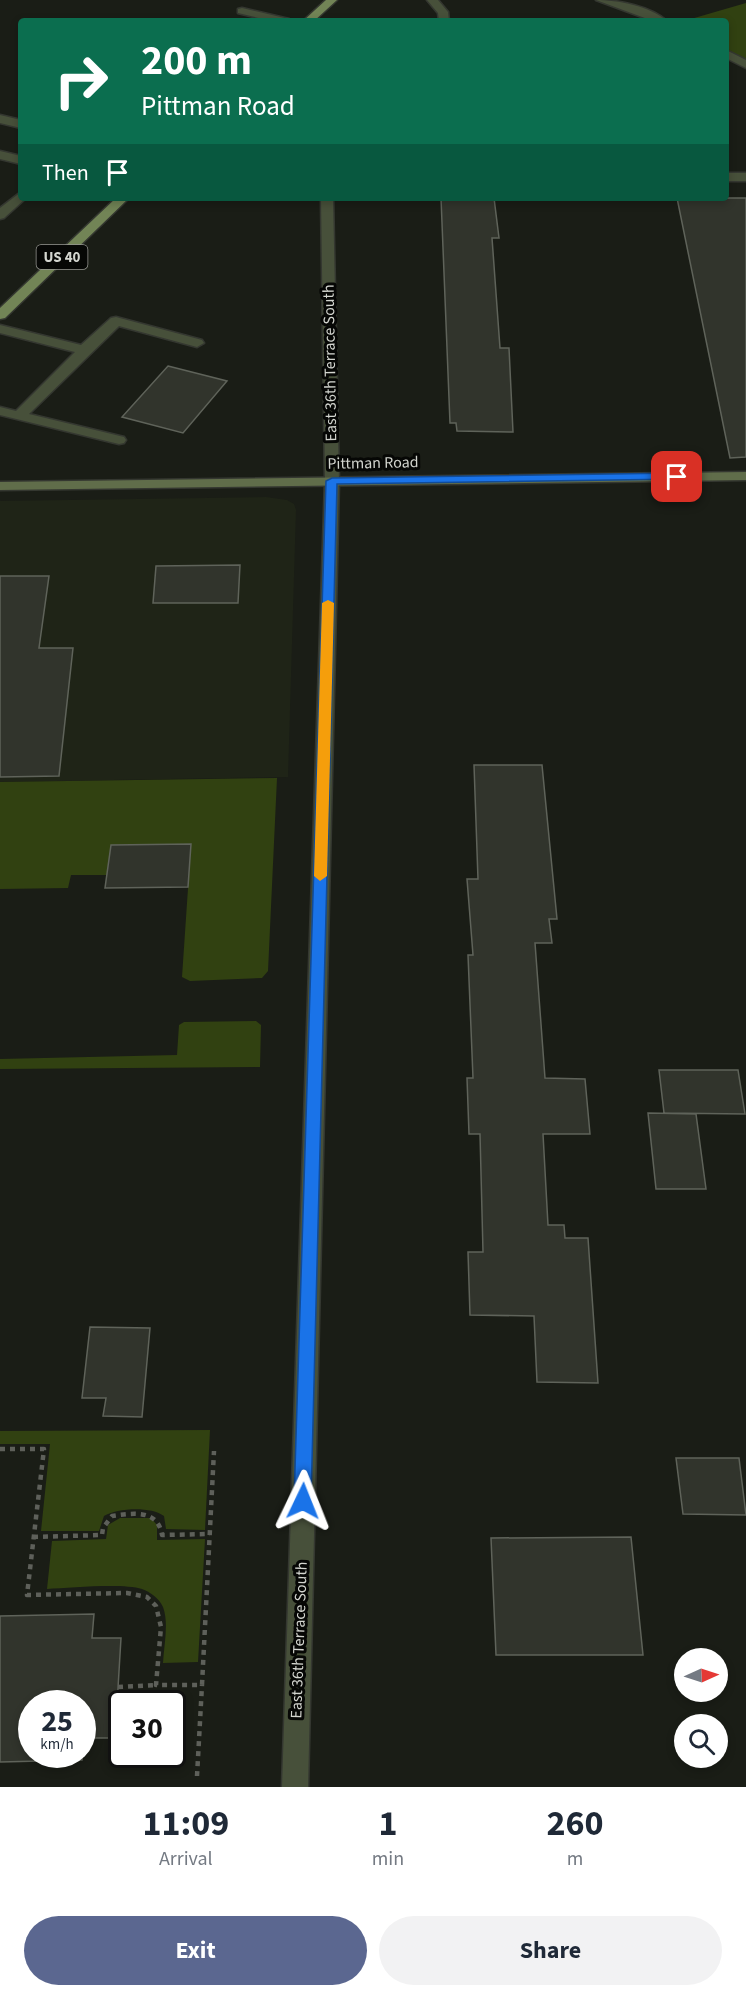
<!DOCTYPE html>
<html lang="en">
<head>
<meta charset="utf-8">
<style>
	:root { --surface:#fff; --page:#f2f2f3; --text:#1f2937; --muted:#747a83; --accent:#5b6790 }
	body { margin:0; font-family:"Source Sans 3",sans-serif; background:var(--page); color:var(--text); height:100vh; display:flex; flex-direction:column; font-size:22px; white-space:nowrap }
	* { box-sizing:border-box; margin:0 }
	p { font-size:20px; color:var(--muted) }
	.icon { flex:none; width:33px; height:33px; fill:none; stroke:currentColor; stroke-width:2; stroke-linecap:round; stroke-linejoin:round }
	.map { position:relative; height:1787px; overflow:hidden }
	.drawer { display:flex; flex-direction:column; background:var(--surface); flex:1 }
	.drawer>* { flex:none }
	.hud { position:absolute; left:18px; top:18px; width:711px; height:183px; border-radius:6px; box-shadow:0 3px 9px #0003; background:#0b6e4f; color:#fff; overflow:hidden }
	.needle { width:39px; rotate:87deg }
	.buttons { position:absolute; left:674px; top:1648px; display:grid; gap:12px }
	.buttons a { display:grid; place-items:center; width:54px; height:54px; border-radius:50%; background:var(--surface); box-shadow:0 3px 9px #0003; font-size:30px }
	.speed { position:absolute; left:18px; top:1690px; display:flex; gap:12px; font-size:30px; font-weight:700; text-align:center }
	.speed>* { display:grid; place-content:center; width:78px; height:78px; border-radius:50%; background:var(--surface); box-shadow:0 3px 9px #0003; line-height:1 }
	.speed small { font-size:15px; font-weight:400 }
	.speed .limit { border:3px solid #111; border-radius:9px; background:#fff; color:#111 }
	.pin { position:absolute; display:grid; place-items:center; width:51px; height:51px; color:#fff; margin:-26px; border-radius:12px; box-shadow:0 3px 9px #0006 }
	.me { position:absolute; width:66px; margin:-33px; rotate:2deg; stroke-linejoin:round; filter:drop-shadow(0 0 4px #0008) }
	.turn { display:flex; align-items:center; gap:21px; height:126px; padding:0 24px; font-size:27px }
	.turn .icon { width:78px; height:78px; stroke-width:2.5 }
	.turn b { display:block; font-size:42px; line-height:51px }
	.then { display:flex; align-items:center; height:57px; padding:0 24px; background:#0003; gap:12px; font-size:22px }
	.eta { display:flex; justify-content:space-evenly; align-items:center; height:102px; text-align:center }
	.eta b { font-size:36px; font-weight:700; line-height:42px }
	.button { display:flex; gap:12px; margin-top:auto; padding:12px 24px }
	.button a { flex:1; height:69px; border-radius:36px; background:var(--accent); color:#fff; font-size:24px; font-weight:700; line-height:69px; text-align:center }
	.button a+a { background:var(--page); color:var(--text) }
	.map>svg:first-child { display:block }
	.built { fill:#1f2417 }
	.green { fill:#314111 }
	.building { fill:#31342c; stroke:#5f635a; stroke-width:1.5 }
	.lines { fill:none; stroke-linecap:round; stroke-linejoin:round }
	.lane-casing { stroke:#343730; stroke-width:3 }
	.street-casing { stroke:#343730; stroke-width:3 }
	.secondary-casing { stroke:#343730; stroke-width:3 }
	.primary-casing { stroke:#343730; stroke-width:3 }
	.path { stroke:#5e605a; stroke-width:4.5; stroke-dasharray:5 5; stroke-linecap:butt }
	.lane { fill:#47503a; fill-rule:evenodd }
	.street { fill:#47503a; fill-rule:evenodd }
	.secondary { fill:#606d4a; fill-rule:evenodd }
	.primary { fill:#728456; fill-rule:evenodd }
	.route { fill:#1a73e8; stroke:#114b97; stroke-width:1.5 }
	.slow { fill:#f59e0b }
	.labels { text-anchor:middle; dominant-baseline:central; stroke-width:6; stroke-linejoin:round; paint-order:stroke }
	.shield { fill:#060705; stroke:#969792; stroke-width:1.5 }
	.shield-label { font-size:15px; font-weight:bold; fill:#d3d5cf }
	.street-label { font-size:16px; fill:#d3d5cf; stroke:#060705 }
</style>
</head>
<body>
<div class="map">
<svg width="746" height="1787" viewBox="0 0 746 1787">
	<rect width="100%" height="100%" fill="#1a1d16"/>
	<path class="built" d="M266,497L287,500L294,504L296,510L288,777L0,782V501Z"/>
	<path class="green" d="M746,3V65L726,54V21H684Z
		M277,778L268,971L262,978L190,981L182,977L191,844L111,845L107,875H71L68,888L0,889V782Z
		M256,1021L261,1025L260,1067L0,1069V1059L177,1055L179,1025L184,1022Z
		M210,1430L205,1530L166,1529L164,1516C151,1506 117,1508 104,1516L99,1531H41L50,1444H0V1431Z
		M120,1518H151L157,1525V1540L205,1539L198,1662L163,1663C164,1645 169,1623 163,1607C159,1598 150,1592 142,1589C122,1583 70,1588 47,1589L52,1541L106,1539L108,1525Z"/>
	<path class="building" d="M441,198H494L499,238H492L500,348H509L513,432L457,431L456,423H450Z
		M677,198H746V457L730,458Z
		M168,366L227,381L183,433L122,417Z
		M240,565L238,603H153L156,566Z
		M0,576H49L39,648H73L59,776L0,777Z
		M474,765H542L557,919H549L552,943H535L545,1078L585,1079L590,1134H543L548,1225H564L565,1238H588L598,1383L537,1382L534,1316L470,1315L468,1252H483L480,1134H469L467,1078H473L468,955H473L467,879H478Z
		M191,844L188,887L105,888L111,845Z
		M659,1070H738L745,1114L664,1113Z
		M648,1113L696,1114L706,1189H656Z
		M90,1327L150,1328L142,1417L103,1416L106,1398H82Z
		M676,1458H739L746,1515L683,1514Z
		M631,1537L643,1655H496L491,1538Z
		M94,1614L92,1638H121L115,1738H84L82,1754V1704H32V1755H82V1760L0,1762V1616Z"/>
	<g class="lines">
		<defs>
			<path id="lane" d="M427,0H438L448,12L449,21H439L438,13Z
				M242,8L289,19L290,21H271L238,13V9Z
				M0,115L21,120V128L0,123Z
				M0,151L21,156V164L0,159Z
				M726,173H746V181H726Z
				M21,192V198L25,199L4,218L0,219V208Z
				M116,317L202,340L204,343L197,347L119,326L29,414L124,437L126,440L124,443L119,444L0,415V407L16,411L75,352L0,333V325L81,345L111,318Z"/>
			<path id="street" d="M596,0C618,0 650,6 667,21H653Z
				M726,50L746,60V68L726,58Z
				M321,198H333L339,481L308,1787H282L325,481Z"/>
			<path id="secondary" d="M746,472V480L0,490V482Z"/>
			<path id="primary" d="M326,0H337L314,21H303Z
				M116,198H129L5,318L0,319V308Z"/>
		</defs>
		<use href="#lane" class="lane-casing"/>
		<use href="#street" class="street-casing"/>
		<use href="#secondary" class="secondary-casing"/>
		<use href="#primary" class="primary-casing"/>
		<path class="path" d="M0,1449H44L27,1595L127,1593L147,1597L156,1606L161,1627L156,1685H202L214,1451
			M33,1537L102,1535L103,1528L112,1516C133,1513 158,1509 162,1535L210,1534
			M118,1687L156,1685
			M197,1776L202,1685"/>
		<use href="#lane" class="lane"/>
		<use href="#street" class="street"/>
		<use href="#secondary" class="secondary"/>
		<use href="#primary" class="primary"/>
	</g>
	<path class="route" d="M677,473L682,477L681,479L337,484L311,1501L309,1507L303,1509L297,1507L294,1501L326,481L332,478Z"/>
	<path class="slow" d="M328,600L334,603L327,876L320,881L314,876L322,603Z"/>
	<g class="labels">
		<rect class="shield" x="36.5" y="245" width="51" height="24" rx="4.5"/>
		<g class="shield-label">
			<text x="62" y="257">US 40</text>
		</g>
		<g class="street-label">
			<text transform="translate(330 363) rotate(-91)">East 36th Terrace South</text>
			<text transform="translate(373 463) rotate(-1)">Pittman Road</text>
			<text transform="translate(299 1640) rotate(-88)">East 36th Terrace South</text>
		</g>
	</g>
</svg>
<div class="buttons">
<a><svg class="needle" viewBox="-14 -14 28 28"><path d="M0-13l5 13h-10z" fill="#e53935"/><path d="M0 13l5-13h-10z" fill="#747a83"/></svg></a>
<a><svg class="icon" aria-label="search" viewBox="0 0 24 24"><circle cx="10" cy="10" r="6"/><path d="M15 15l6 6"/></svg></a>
</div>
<div class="speed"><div>25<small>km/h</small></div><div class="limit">30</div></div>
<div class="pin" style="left:677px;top:477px;background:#d93025"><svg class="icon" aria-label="arrive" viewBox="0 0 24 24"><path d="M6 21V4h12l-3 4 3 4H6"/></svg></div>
<svg class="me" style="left:303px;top:1501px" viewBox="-20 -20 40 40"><path d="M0-17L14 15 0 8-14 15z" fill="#1a73e8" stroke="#fff" stroke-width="4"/></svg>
<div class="hud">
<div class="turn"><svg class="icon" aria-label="right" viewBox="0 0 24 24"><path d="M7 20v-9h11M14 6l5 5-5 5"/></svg><div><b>200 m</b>Pittman Road</div></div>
<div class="then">Then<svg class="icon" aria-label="arrive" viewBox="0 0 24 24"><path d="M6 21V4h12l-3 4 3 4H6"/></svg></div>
</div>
</div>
<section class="drawer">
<div class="eta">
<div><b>11:09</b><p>Arrival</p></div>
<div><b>1</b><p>min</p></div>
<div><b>260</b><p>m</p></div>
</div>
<div class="button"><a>Exit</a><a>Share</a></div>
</section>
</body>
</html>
